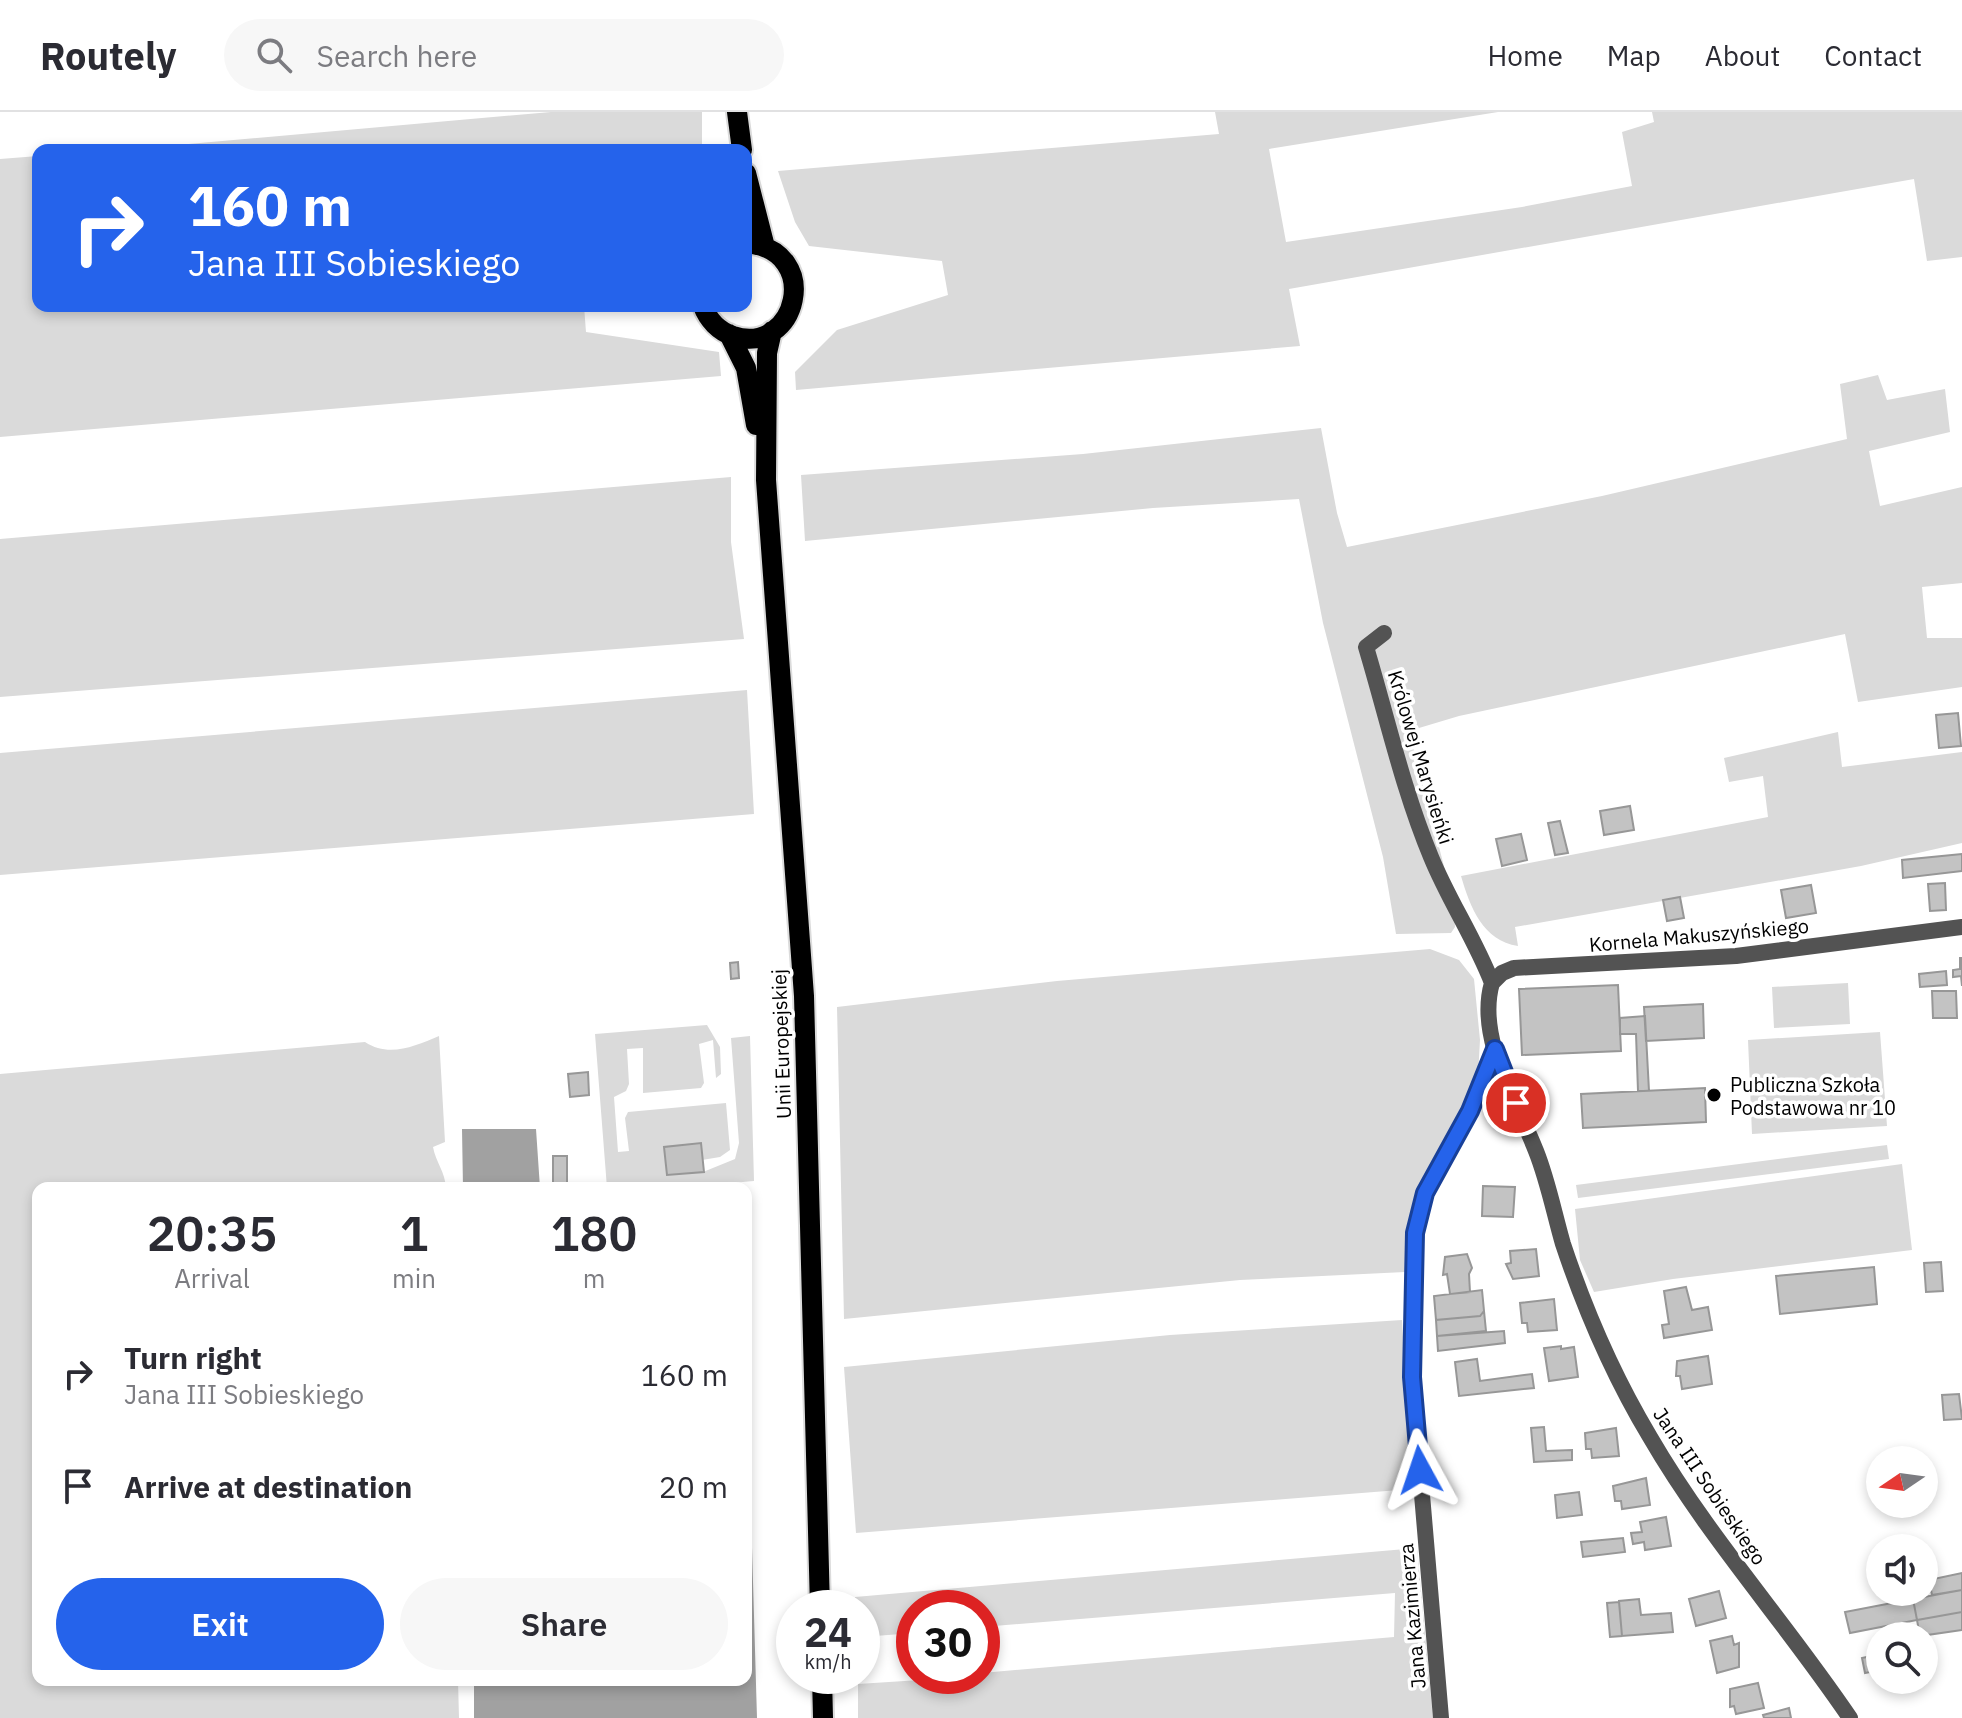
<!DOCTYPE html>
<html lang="en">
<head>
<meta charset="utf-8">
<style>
	:root { --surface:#fff; --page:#f7f7f7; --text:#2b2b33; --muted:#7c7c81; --line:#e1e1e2; --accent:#2563eb }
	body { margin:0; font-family:"IBM Plex Sans",sans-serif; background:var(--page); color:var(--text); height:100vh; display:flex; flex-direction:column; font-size:30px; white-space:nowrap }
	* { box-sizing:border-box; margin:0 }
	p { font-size:26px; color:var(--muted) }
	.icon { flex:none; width:44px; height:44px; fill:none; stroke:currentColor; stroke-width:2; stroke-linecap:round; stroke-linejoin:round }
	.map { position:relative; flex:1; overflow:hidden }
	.details { position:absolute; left:32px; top:1070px; width:720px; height:504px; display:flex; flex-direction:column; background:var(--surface); border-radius:16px; box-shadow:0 4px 12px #0003 }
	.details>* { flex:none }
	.guide { position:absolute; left:32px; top:32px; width:720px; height:168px; border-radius:16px; box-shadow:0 4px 12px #0003; background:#2563eb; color:#fff; overflow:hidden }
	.needle { width:52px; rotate:257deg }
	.tools { position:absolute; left:1866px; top:1334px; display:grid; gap:16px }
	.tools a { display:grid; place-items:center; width:72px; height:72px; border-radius:50%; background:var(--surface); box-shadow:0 4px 12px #0003; font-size:40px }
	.speed { position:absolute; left:776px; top:1478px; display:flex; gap:16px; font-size:40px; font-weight:700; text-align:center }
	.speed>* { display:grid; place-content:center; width:104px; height:104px; border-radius:50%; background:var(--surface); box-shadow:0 4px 12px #0003; line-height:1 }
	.speed small { font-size:20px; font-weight:400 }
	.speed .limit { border:12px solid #d22; background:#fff; color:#111 }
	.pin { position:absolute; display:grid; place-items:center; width:68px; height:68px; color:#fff; margin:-34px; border:4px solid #fff; border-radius:50%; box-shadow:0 2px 8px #0007 }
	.me { position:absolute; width:88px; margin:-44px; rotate:355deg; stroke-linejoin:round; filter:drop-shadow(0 0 6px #0008) }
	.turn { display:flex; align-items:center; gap:28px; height:168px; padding:0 24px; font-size:36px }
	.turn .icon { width:104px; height:104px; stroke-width:2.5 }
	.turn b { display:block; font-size:56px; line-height:68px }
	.eta { display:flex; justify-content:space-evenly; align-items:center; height:136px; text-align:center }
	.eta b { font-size:48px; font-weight:600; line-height:56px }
	.cta { display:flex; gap:16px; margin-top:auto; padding:16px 24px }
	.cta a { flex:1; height:92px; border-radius:48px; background:var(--accent); color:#fff; font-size:32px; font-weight:600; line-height:92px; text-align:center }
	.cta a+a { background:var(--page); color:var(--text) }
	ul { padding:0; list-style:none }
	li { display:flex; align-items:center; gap:24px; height:112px; padding:0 24px }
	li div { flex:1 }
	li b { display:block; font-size:30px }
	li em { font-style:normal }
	header { display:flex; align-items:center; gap:48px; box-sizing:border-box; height:112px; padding:0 40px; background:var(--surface); border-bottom:2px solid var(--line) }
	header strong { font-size:38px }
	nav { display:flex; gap:44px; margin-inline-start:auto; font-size:28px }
	.search { width:560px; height:72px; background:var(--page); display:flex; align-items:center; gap:20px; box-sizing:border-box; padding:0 28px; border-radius:44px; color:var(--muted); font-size:30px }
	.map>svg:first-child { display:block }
	.green { fill:#dadada }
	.water { fill:#a1a1a1 }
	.building { fill:#c3c3c3; stroke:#979797; stroke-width:2 }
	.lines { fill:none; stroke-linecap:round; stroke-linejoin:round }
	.primary-casing { stroke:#dbdbdb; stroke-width:24 }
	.street { stroke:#535353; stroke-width:16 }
	.primary { stroke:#000; stroke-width:20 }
	.route-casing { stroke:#184099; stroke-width:20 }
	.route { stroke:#2563eb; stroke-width:14 }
	.poi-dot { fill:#000; stroke:#fff; stroke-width:3 }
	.labels { text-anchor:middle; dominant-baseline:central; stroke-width:7; stroke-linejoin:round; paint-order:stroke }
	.street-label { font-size:20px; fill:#000; stroke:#fff }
	.poi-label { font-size:20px; fill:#000; stroke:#fff; text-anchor:start }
</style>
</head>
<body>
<header>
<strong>Routely</strong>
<div class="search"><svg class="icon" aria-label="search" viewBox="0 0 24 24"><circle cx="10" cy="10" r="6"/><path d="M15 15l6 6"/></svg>Search here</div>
<nav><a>Home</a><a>Map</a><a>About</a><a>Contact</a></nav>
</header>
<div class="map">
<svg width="1962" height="1606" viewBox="0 0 1962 1606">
	<rect width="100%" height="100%" fill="#fff"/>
	<path class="green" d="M551,0H702V38H121Z
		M1215,0H1498L1269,37L1286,130L1522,95L1632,74L1622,20L1654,10L1652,0H1962V145L1927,149L1914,67L1289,177L1300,234L796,278L795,260L837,218L948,183L942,149L809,134L795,110L778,59L1219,22Z
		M38,44V194H584L586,220L719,240L721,264L0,325V47Z
		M1878,263L1887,288L1945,277L1950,320L1869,339L1880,394L1962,375V471L1922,475L1927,526H1962V575L1858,590L1845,522L1459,604L1409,619L1454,793L1455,815L1451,821L1396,822L1383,745L1323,511L1299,387L1153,396L805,429L801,363L1083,342L1321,316L1337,401L1347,435L1602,384L1847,327L1840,272Z
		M731,365V430L744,527L0,585V427Z
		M747,578L754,702L0,763V641Z
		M1838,620L1842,655L1962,640V731L1861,754L1515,815L1518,834C1483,829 1470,795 1461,764L1768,705L1763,664L1729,670L1724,646Z
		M1430,837L1459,848L1474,867L1480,928L1478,964L1416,1085L1407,1116L1405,1160L1240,1168L844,1207L837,895L1057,869Z
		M1848,871L1850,912L1774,916L1772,875Z
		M707,913L720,935L721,962L716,966L713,928L699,932L704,971L701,976L643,981V936L627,937L629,972L626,979L614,985L618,1040L629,1039L625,1006L628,1000L726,991L730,1038L720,1045L702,1048L700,1031L664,1035L667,1062L703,1060L735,1047L739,1031L731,926L750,924L754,1069L674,1076H607L595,922Z
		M1880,920L1887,1014L1752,1022L1748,928Z
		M439,924L445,1030L433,1035C436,1051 445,1059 446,1076H38V1568H458L459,1606H0V962L365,930C389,946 415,934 439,924Z
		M1887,1033L1889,1047L1578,1086L1576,1073Z
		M1902,1052L1912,1138L1673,1167L1594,1180L1580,1148L1575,1097Z
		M1402,1208L1412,1377L856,1421L844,1255L1170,1223Z
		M1417,1436L1433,1606H858V1572L982,1564V1561L1394,1525L1395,1481L982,1515V1496H914V1521L862,1525V1496H855V1485Z"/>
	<path class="water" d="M462,1017H536L540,1076H463Z
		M746,1231L757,1606H474V1568H746Z"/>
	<path class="building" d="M1958,601L1961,634L1939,636L1936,603Z
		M1630,694L1634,718L1604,723L1600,699Z
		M1560,709L1568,741L1555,743L1548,711Z
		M1521,722L1527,748L1502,754L1496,727Z
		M1962,742V759L1903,766L1902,748Z
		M1945,771L1946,798L1930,799L1928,772Z
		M1811,773L1816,801L1786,806L1781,778Z
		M1680,785L1684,806L1667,809L1663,788Z
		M1960,846H1962V874L1961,864L1953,865V858L1960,857Z
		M738,850L739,866L731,867L730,851Z
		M1946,859L1947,873L1920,875L1919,862Z
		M1618,873L1621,939L1522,943L1519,877Z
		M1932,879H1956L1957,906H1933Z
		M1703,892L1704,926L1646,929L1644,895Z
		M1645,904L1649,979H1638L1636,922H1620V906Z
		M588,960L589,983L570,985L568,962Z
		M1705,976L1706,1010L1583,1016L1581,982Z
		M701,1031L704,1060L667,1063L664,1035Z
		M553,1044H567V1074H553Z
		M1483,1074L1515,1075L1513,1105L1482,1104Z
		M1536,1137L1539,1164L1513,1167L1506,1152L1511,1151L1510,1139Z
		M1467,1142L1472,1156L1469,1162L1470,1180L1450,1182L1447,1162L1443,1163L1445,1145Z
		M1941,1150L1943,1179L1926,1180L1924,1151Z
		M1874,1155L1877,1192L1780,1202L1776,1164Z
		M1686,1175L1692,1198L1708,1195L1712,1218L1664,1226L1662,1213L1669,1212L1664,1179Z
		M1482,1178L1484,1199L1480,1204L1436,1208L1434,1184Z
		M1554,1187L1557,1218L1528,1220L1527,1211H1522L1520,1191Z
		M1484,1199L1486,1219L1437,1224L1436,1208L1480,1204Z
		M1504,1219L1505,1231L1438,1239L1437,1224Z
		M1561,1234V1237L1574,1235L1578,1265L1549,1269L1544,1236Z
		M1708,1244L1712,1272L1682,1277L1680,1264H1676L1677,1249Z
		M1477,1247L1480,1269L1532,1262L1534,1276L1459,1284L1455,1250Z
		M1959,1282L1962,1307L1944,1308L1942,1283Z
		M1544,1315L1546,1339L1572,1338V1348L1534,1350L1531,1316Z
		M1616,1316L1619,1344L1592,1346L1591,1337H1586L1585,1321Z
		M1646,1366L1650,1393L1622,1397L1621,1389H1615L1613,1374Z
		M1579,1380L1582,1403L1557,1406L1555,1383Z
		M1666,1405L1671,1434L1645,1438L1644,1430L1633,1432L1631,1421L1642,1420L1640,1410Z
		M1623,1426L1625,1440L1583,1445L1581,1430Z
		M1962,1461V1478L1932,1483L1929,1468Z
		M1962,1478V1500L1917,1508L1913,1487Z
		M1719,1479L1726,1506L1696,1514L1689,1487Z
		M1639,1487L1641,1503L1671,1501L1673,1520L1622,1524L1619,1489Z
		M1913,1487L1917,1508L1850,1521L1845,1500Z
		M1619,1490L1622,1524L1610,1525L1607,1491Z
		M1962,1500V1518L1920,1524L1917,1508Z
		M1732,1524L1734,1533L1739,1531V1555L1717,1561L1710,1529Z
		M1880,1542V1558L1865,1561L1862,1546Z
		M1884,1568H1912L1885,1574Z
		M1758,1571L1764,1596L1736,1602L1734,1594L1730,1595V1577Z
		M1789,1596L1791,1606H1764L1763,1603Z"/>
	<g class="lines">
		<defs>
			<path id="primary" d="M737,0L742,38
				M746,61L765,135
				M703,194C708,208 719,219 733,224C797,245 824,138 746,131
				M772,219L767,241L766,368L804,884L820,1496
				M729,222L746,256L756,313
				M822,1564L823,1606"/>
		</defs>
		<use href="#primary" class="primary-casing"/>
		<path class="street" d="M1384,521L1366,535C1387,605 1403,678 1431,745C1449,789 1475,827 1492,871
			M1492,871C1476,926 1517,990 1536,1039C1548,1069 1554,1101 1563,1132C1585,1198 1614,1265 1650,1325C1708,1425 1786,1511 1850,1606
			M1492,871L1502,861L1514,856L1736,844L1962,815
			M1441,1606L1412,1265L1415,1121L1425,1081L1470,999L1495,937"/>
		<use href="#primary" class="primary"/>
	</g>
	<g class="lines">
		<defs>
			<path id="route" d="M1420,1358L1412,1265L1415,1121L1425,1081L1470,999L1495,937L1516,991"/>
		</defs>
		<use href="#route" class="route-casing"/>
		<use href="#route" class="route"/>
	</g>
	<circle class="poi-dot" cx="1714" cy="983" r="8"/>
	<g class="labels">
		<g class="street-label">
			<text transform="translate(1421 645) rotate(73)">Królowej Marysieńki</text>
			<text transform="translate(1699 823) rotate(-5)">Kornela Makuszyńskiego</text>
			<text transform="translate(781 932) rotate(-92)">Unii Europejskiej</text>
			<text transform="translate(1710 1374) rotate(56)">Jana III Sobieskiego</text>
			<text transform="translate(1412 1504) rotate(-95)">Jana Kazimierza</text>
		</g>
		<g class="poi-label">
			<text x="1730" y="972">Publiczna Szkoła<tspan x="1730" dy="23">Podstawowa nr 10</tspan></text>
		</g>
	</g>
</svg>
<div class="tools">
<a><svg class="needle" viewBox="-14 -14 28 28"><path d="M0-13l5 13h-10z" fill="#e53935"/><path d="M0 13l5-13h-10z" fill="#7c7c81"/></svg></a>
<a><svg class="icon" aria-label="sound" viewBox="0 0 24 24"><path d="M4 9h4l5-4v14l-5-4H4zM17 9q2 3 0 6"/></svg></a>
<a><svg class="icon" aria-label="search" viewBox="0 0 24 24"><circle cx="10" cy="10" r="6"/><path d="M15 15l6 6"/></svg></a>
</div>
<div class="speed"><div>24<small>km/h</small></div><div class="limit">30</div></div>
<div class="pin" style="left:1516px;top:991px;background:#d93025"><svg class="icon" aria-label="arrive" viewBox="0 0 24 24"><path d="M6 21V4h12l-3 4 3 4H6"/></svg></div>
<svg class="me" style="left:1420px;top:1358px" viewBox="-20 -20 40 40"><path d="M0-17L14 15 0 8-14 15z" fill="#2563eb" stroke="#fff" stroke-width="4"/></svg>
<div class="guide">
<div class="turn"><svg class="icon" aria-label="right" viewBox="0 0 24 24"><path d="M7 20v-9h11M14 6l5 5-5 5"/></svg><div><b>160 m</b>Jana III Sobieskiego</div></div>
</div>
<section class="details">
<div class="eta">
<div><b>20:35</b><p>Arrival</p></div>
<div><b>1</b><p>min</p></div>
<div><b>180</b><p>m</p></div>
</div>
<ul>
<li><svg class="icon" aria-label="right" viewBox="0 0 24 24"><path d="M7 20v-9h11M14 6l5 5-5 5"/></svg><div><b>Turn right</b><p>Jana III Sobieskiego</p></div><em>160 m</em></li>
<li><svg class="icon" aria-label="arrive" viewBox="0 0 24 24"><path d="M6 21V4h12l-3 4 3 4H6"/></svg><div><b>Arrive at destination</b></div><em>20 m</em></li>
</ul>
<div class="cta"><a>Exit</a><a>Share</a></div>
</section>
</div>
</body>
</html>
